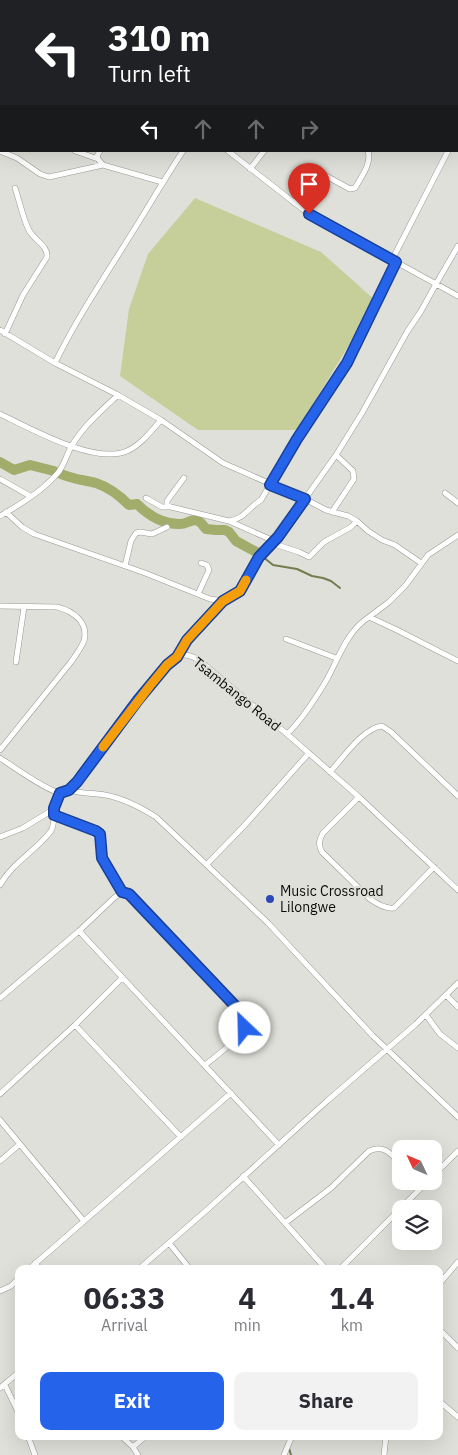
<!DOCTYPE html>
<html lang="en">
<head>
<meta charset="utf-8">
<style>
	:root { --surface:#fff; --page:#f2f2f3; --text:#2b2b33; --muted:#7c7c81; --accent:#2563eb }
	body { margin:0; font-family:"IBM Plex Sans",sans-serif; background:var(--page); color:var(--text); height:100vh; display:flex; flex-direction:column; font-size:19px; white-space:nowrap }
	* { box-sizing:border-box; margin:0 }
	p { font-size:16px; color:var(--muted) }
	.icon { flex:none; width:28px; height:28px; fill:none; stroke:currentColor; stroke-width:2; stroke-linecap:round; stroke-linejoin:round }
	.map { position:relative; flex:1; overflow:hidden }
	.panel { position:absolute; left:15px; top:1265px; width:428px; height:175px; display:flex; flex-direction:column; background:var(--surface); border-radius:10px; box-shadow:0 5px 20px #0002 }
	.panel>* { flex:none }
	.hud { position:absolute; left:0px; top:0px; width:459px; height:152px; box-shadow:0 5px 20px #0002; background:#202124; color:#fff; overflow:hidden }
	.needle { width:32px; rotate:314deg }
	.controls { position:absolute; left:392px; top:1140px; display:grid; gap:10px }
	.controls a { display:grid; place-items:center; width:50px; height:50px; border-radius:10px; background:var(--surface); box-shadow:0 5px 20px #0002; font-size:25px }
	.pin { position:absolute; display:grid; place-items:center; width:42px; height:42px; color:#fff; margin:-51px -21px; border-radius:50% 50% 50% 0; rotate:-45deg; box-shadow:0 0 5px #0007 }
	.pin .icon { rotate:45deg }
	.me { position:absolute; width:55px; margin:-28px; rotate:336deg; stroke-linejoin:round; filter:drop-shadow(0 0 4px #0008) }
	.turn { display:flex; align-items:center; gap:18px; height:105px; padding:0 25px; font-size:22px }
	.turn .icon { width:65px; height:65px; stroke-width:2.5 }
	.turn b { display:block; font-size:35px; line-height:42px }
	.lanes { display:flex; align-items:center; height:48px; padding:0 25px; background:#0003; justify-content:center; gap:25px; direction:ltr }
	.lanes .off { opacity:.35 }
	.eta { display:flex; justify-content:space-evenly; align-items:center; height:85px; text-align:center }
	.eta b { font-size:30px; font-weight:800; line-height:35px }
	.cta { display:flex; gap:10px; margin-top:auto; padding:10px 25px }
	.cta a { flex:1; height:58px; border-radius:10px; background:var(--accent); color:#fff; font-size:20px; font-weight:800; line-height:58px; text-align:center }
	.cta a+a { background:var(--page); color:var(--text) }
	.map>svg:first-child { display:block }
	.green { fill:#c6cf9a }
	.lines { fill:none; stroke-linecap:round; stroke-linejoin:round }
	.stream { stroke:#757d4e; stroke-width:2 }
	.river { stroke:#a2ad6b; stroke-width:10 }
	.minor-casing { stroke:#989993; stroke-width:6 }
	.minor { stroke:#fff; stroke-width:5 }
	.route-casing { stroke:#184099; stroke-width:12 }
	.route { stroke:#2563eb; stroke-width:9 }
	.slow { stroke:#f59e0b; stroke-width:9 }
	.poi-dot { fill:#2c48b8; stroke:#dfe0d9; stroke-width:2 }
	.labels { text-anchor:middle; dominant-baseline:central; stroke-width:4.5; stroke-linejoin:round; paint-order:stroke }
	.street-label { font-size:14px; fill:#0b0c0a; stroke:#dfe0d9 }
	.poi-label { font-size:14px; fill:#0b0c0a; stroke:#dfe0d9; text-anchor:start }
</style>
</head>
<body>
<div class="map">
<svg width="458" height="1455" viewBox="0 0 458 1455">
	<rect width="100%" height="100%" fill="#dfe0d9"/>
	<path class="green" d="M195,198L321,252L376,301L297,430H198L120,376L129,309L148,254Z"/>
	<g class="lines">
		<path class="stream" d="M262,556L273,565L297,569L312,576L323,578L331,581L340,588
			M289,1448L291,1455"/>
		<path class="river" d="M0,462L14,470L30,465L54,471
			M61,474C72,479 84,480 96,483C108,487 120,496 129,505L137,504C148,515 163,524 179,524C187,525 193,516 201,523C203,525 204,527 206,529L216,530H225L229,532L236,541L260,554"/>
		<defs>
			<path id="minor" d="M99,0L101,1
				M194,0L195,1
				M352,0L355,1
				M58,1L59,0
				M162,1L163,0
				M280,1L281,0
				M0,28L1,29
				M0,88L1,87
				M0,102L1,103
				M458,132V131
				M0,151L17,158L40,174L49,177L103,165L162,182
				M75,151L98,159L103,165
				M228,151L309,214L458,296
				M98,159L97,156L100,151
				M250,169L264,151
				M294,203L313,174L317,171L350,189L355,188C361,177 372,164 368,151
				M392,260L448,151
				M0,330L55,363L118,395L161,420L223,463L305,499L326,510L348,516L357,521L368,531L382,540L395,545L421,563
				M5,334L23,295L47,257C48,246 36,241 30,232C24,223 19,199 15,188
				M55,363C77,318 105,276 132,233C149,206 165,178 183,151
				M0,414C30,428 94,465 127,451C141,445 151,431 161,420
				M0,479L30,496
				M445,493L458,503
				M146,498L162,507H171L229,521L274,541
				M171,507L167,505V501L184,478
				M6,512L22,527L34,534L145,573L210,599L223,601
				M332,512L354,479L353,471L336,455
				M0,516C18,506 43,490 57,474C64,466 66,456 71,447C83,426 101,411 118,395
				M229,521C244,519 249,507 261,500L297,439L347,363L397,262
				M271,543L299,552L309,557L324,542L351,527L357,521
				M125,566L131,541L136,533L140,532L152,534L167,527
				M198,594L209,570L207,565L201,563
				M0,606L57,607C73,611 89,622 84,641C81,648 76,655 71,662L0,750
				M369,617L389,602L405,586L428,555L458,535
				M286,639L336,658
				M177,657L187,640L223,601L240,591L259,557L278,537L336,455L362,413L407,332L421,311L436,284L458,246
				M16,662L24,607
				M287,734C300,722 317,696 326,681C339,658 346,632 369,617L397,630L458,661
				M0,758C11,765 50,793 61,793C68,792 72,787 77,783C101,750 125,716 151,684C158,675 166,662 177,657C185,653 192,656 199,660L287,734L359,797L458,890
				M330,772C343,758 363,728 382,726L391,732L458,796
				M69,790C81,794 93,793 105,795C123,798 140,807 156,817L268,923L373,1036L458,1117
				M359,797L323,833C319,840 318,845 322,852L370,899C377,904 386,909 394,908L434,867
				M54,815L96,831C105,838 99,847 102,857C106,869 115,881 121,893
				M0,837L23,828L54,809
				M207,864L243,827L309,753
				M0,885C12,863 36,851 51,831C55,824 53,815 55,808C56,803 58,798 60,793
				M79,931L279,1145
				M446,995L458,1007
				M0,998L79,931L115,897L121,893L129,894L240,1011C243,1016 246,1020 245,1026C243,1036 214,1058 205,1065
				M426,1015L440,1034L458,1048
				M75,1025L181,1137
				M0,1094L75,1025L122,978
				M0,1120L83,1220
				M0,1161L20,1144
				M434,1175L458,1151
				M243,1176L326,1269
				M285,1223L331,1188L369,1151C384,1144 391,1154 401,1164
				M169,1243L190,1269
				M35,1263L40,1269
				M29,1269L231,1093
				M139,1269L209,1208L327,1101L416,1024L458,983
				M340,1269L428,1181
				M439,1284L458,1262
				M0,1291L11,1286L19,1278
				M439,1332H442L458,1348
				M5,1385L19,1414
				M0,1388L19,1372
				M439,1401L458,1417
				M28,1436L35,1455
				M121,1436L133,1447L138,1455
				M133,1447L146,1436
				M284,1455L292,1436
				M384,1455L386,1436"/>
		</defs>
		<use href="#minor" class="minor-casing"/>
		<use href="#minor" class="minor"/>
	</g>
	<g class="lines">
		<defs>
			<path id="route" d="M245,1028V1020L240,1011L129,894L122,892L102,858L100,834L96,831L54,815V808L60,793L69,790L77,782L138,700L167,665L177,657L187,640L223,601L240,591L259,557L278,537L305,499L270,485L297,439L347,363L396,262L309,214"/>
		</defs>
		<use href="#route" class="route-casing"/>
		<use href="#route" class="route"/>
		<path class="slow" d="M103,747L149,687L167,665L177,657L187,640L223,601L240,591L246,580"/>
	</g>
	<circle class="poi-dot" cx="270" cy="899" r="5"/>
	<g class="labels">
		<g class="street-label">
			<text transform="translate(237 694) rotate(39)">Tsambango Road</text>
		</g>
		<g class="poi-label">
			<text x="280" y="891">Music Crossroad<tspan x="280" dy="16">Lilongwe</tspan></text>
		</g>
	</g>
</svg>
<div class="controls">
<a><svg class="needle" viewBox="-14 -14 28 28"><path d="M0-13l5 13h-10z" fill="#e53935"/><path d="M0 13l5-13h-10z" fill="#7c7c81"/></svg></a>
<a><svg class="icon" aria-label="layers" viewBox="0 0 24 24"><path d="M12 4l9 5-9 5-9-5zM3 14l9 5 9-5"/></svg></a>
</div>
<div class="pin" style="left:309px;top:214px;background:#d93025"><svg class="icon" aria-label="arrive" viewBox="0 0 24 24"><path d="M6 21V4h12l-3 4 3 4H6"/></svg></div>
<svg class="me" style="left:245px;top:1028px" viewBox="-20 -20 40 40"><circle r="19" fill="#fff"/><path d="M0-13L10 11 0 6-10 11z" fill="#2563eb"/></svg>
<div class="hud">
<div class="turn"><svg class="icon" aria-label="left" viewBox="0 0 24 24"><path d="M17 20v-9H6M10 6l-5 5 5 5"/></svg><div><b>310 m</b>Turn left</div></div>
<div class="lanes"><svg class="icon" aria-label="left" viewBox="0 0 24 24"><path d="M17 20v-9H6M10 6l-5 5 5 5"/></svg><svg class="icon off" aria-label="ahead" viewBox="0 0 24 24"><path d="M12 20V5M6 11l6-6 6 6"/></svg><svg class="icon off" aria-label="ahead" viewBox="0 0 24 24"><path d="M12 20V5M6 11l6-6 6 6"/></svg><svg class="icon off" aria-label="right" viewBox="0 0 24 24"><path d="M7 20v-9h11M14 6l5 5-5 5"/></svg></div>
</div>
<section class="panel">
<div class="eta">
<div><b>06:33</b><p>Arrival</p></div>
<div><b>4</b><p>min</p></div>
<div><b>1.4</b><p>km</p></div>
</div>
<div class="cta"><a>Exit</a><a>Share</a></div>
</section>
</div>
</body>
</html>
